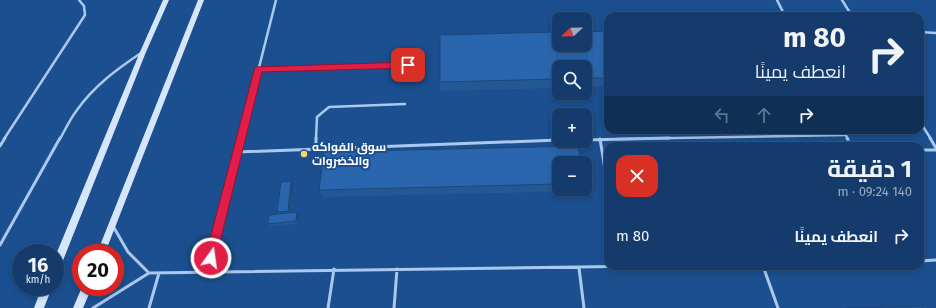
<!DOCTYPE html>
<html lang="ar">
<head>
<meta charset="utf-8">
<style>
	:root { --surface:#143b6b; --page:#214673; --text:#f1f3f6; --muted:#9dadc1; --line:#33557e }
	body { margin:0; font-family:"Fira Sans",Cairo,sans-serif; background:var(--page); color:var(--text); direction:rtl; height:100vh; display:flex; flex-direction:column; font-size:15px; white-space:nowrap }
	* { box-sizing:border-box; margin:0 }
	p { font-size:13px; color:var(--muted) }
	.icon { flex:none; width:22px; height:22px; fill:none; stroke:currentColor; stroke-width:2; stroke-linecap:round; stroke-linejoin:round }
	.map { position:relative; flex:1; overflow:hidden; direction:ltr }
	.panel { position:absolute; left:604px; top:142px; width:320px; height:128px; display:flex; flex-direction:column; background:var(--surface); border-radius:12px; box-shadow:0 2px 6px #0003,0 0 0 1px var(--line); direction:rtl }
	.panel>* { flex:none }
	.hud { position:absolute; left:604px; top:12px; width:320px; height:122px; border-radius:12px; box-shadow:0 2px 6px #0003,0 0 0 1px var(--line); direction:rtl; background:#143b6b; color:var(--text); overflow:hidden }
	.needle { width:26px; rotate:248deg }
	.controls { position:absolute; left:552px; top:12px; display:grid; gap:8px }
	.controls a { display:grid; place-items:center; width:40px; height:40px; border-radius:8px; background:var(--surface); box-shadow:0 2px 6px #0003,0 0 0 1px var(--line); font-size:20px }
	.speed { position:absolute; left:12px; top:244px; display:flex; gap:8px; font-size:20px; font-weight:700; text-align:center }
	.speed>* { display:grid; place-content:center; width:52px; height:52px; border-radius:50%; background:var(--surface); box-shadow:0 2px 6px #0003,0 0 0 1px var(--line); line-height:1 }
	.speed small { font-size:10px; font-weight:400 }
	.speed .limit { border:6px solid #d22; background:#fff; color:#111 }
	.pin { position:absolute; display:grid; place-items:center; width:34px; height:34px; color:#fff; margin:-17px; border-radius:8px; box-shadow:0 2px 6px #0006 }
	.me { position:absolute; width:44px; margin:-22px; rotate:14deg; stroke-linejoin:round; filter:drop-shadow(0 0 3px #0008) }
	.turn { display:flex; align-items:center; gap:14px; height:84px; padding:0 12px; font-size:18px }
	.turn .icon { width:52px; height:52px; stroke-width:2.5 }
	.turn b { display:block; font-size:28px; line-height:34px }
	.lanes { display:flex; align-items:center; height:38px; padding:0 12px; background:#0003; justify-content:center; gap:20px; direction:ltr }
	.lanes .off { opacity:.35 }
	.round { display:grid; place-items:center; flex:none; width:42px; height:42px; border-radius:12px; background:var(--page) }
	.summary { display:flex; align-items:center; justify-content:space-between; height:68px; padding:0 12px }
	h1 { font-size:24px; font-weight:700; line-height:30px }
	ul { padding:0; list-style:none }
	li { display:flex; align-items:center; gap:12px; height:52px; padding:0 12px }
	li div { flex:1 }
	li b { display:block; font-size:15px }
	li em { font-style:normal }
	.map>svg:first-child { display:block }
	.lines { fill:none; stroke-linecap:round; stroke-linejoin:round }
	.lane-far1 { stroke:#a9c9ee; stroke-width:2.5 }
	.lane { stroke:#a9c9ee; stroke-width:3 }
	.secondary { fill:#d6e6fa; fill-rule:evenodd }
	.wall { fill:#245895 }
	.shaded-wall { fill:#1d4779 }
	.building { fill:#2a66ad; stroke:#1d4779 }
	.route { fill:#e11d48; stroke:#92132f }
	.poi-dot { fill:#ffd166; stroke:#1b4f8f; stroke-width:1.5 }
	.labels { text-anchor:middle; dominant-baseline:central; stroke-width:4; stroke-linejoin:round; paint-order:stroke }
	.poi-label { font-size:12px; font-weight:bold; fill:#fff; stroke:#1b4f8f; text-anchor:start }
</style>
</head>
<body>
<div class="map">
<svg width="936" height="308" viewBox="0 0 936 308">
	<rect width="100%" height="100%" fill="#1b4f8f"/>
	<g class="lines">
		<path class="lane-far1" d="M777,0L785,16
			M842,0L852,16
			M920,32L936,33
			M258,69L408,65
			M920,122L931,139
			M843,130L848,139
			M4,139L85,15L84,6L79,0
			M60,139C65,130 70,119 77,110C94,86 117,69 141,53
			M241,139L276,0
			M316,139L317,117L329,107L405,104
			M617,139L845,135"/>
		<path class="lane" d="M847,138L851,146
			M930,138L936,148
			M600,139L608,187
			M585,140L669,138
			M0,146L5,138
			M316,148V138
			M920,150H936
			M238,152L559,140
			M113,226L128,252L149,273
			M0,245L60,138
			M920,261L936,260
			M763,266L778,308
			M579,268L584,308
			M207,273L241,138
			M93,308L149,273L648,266
			M149,308L159,273
			M328,308L334,269
			M394,308L397,269"/>
		<path class="secondary" d="M163,0H169L146,52L60,268L58,271L55,272V257L140,52Z
			M198,0H204L105,253H97Z
			M42,287H52L44,308H34Z
			M82,287H92L83,308H73Z"/>
	</g>
	<path class="wall" d="M608,31V86L585,87V67H559V88L440,91V82Z
		M559,163V189H582L581,191L323,197L319,190Z
		M291,181L293,183L289,213L297,212L299,215L298,224L270,226L268,224L279,214L277,212Z"/>
	<path class="shaded-wall" d="M291,181L293,183L289,213L288,211Z
		M297,212L299,215L298,224L296,221Z"/>
	<path class="building" d="M608,31V78H585V67H559V79L440,82V35L559,32V45H585V32Z
		M852,141L854,146H679Z
		M578,146L581,163H559V184L319,190L324,152Z
		M291,181L288,211L277,212L281,182Z
		M297,212L296,221L268,224L269,215Z
		M927,306L928,308H846Z"/>
	<path class="route" d="M408,62L412,65L408,68L262,72L216,258L214,261L211,263L207,261L205,258L255,67Z"/>
	<circle class="poi-dot" cx="304" cy="154" r="4"/>
	<g class="labels">
		<g class="poi-label">
			<text x="312" y="147">سوق الفواكه<tspan x="312" dy="14">والخضروات</tspan></text>
		</g>
	</g>
</svg>
<div class="controls">
<a><svg class="needle" viewBox="-14 -14 28 28"><path d="M0-13l5 13h-10z" fill="#e53935"/><path d="M0 13l5-13h-10z" fill="#9dadc1"/></svg></a>
<a><svg class="icon" aria-label="search" viewBox="0 0 24 24"><circle cx="10" cy="10" r="6"/><path d="M15 15l6 6"/></svg></a>
<a>+</a>
<a>−</a>
</div>
<div class="speed"><div>16<small>km/h</small></div><div class="limit">20</div></div>
<div class="pin" style="left:408px;top:65px;background:#d93025"><svg class="icon" aria-label="arrive" viewBox="0 0 24 24"><path d="M6 21V4h12l-3 4 3 4H6"/></svg></div>
<svg class="me" style="left:211px;top:258px" viewBox="-20 -20 40 40"><circle r="17" fill="#e11d48" stroke="#fff" stroke-width="3"/><path d="M0-11L8 9 0 5-8 9z" fill="#fff"/></svg>
<div class="hud">
<div class="turn"><svg class="icon" aria-label="right" viewBox="0 0 24 24"><path d="M7 20v-9h11M14 6l5 5-5 5"/></svg><div><b>80 m</b>انعطف يمينًا</div></div>
<div class="lanes"><svg class="icon off" aria-label="left" viewBox="0 0 24 24"><path d="M17 20v-9H6M10 6l-5 5 5 5"/></svg><svg class="icon off" aria-label="ahead" viewBox="0 0 24 24"><path d="M12 20V5M6 11l6-6 6 6"/></svg><svg class="icon" aria-label="right" viewBox="0 0 24 24"><path d="M7 20v-9h11M14 6l5 5-5 5"/></svg></div>
</div>
<section class="panel">
<div class="summary"><div><h1>1 دقيقة</h1><p>140 m · 09:24</p></div><a class="round" style="background:#d93025;color:#fff"><svg class="icon" aria-label="close" viewBox="0 0 24 24"><path d="M6 6l12 12M18 6L6 18"/></svg></a></div>
<ul>
<li><svg class="icon" aria-label="right" viewBox="0 0 24 24"><path d="M7 20v-9h11M14 6l5 5-5 5"/></svg><div><b>انعطف يمينًا</b></div><em>80 m</em></li>
</ul>
</section>
</div>
</body>
</html>
